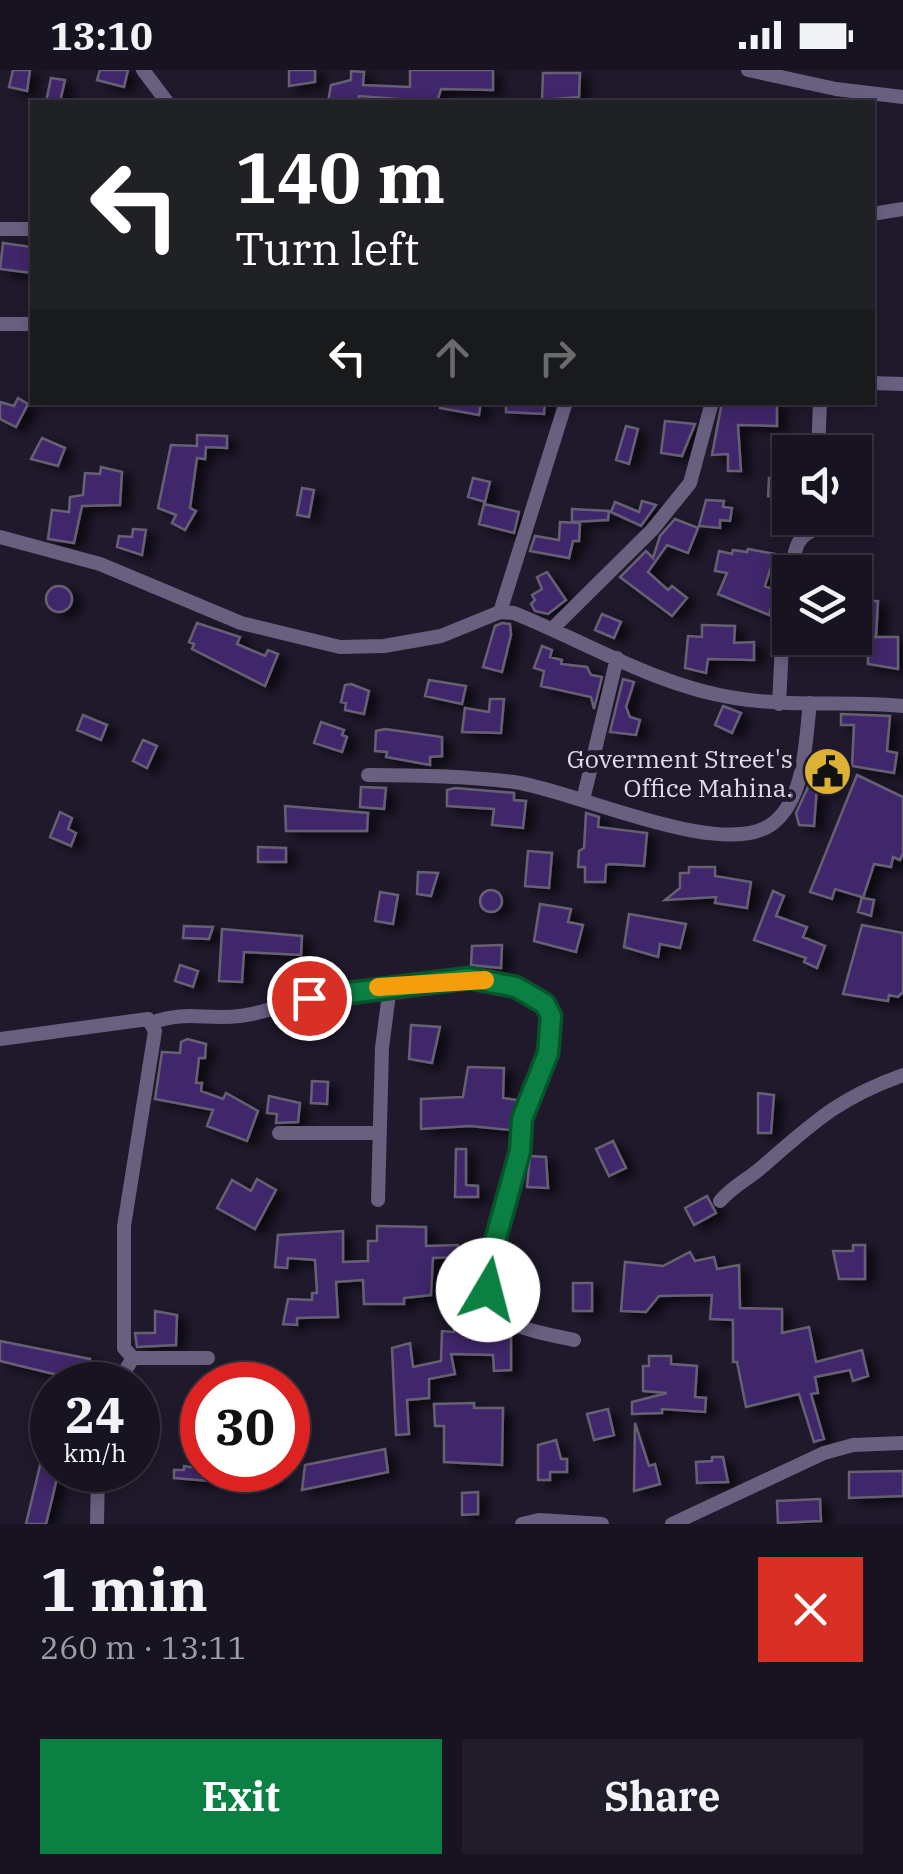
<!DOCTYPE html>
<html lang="en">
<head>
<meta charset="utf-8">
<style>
	:root { --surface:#171320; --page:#201c29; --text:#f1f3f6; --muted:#9e9ea5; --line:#36323e; --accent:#0b8043 }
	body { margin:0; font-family:"IBM Plex Serif",serif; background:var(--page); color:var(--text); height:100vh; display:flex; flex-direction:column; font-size:38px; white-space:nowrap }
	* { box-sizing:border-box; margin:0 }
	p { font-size:32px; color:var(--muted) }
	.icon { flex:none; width:55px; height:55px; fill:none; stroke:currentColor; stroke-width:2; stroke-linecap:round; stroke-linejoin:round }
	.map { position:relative; height:1454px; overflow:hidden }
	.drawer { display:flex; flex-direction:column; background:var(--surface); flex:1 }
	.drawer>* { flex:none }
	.banner { position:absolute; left:30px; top:30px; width:845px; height:305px; border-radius:0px; box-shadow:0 5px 15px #0003,0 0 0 2px var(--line); background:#202124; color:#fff; overflow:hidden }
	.fabs { position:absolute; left:772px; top:365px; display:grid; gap:20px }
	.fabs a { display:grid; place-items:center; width:100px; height:100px; border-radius:0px; background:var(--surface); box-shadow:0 5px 15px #0003,0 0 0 2px var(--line); font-size:50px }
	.speed { position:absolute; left:30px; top:1292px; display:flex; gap:20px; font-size:50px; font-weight:700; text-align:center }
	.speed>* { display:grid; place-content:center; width:130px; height:130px; border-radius:50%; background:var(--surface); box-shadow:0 5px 15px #0003,0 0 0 2px var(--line); line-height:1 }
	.speed small { font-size:25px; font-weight:400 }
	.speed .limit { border:15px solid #d22; background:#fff; color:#111 }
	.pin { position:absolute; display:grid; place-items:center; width:85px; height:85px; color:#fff; margin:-42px; border:5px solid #fff; border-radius:50%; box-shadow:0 2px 10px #0007 }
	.me { position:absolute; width:110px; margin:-55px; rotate:8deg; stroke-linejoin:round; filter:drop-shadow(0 0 8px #0008) }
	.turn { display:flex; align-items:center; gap:35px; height:210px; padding:0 40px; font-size:45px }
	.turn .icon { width:130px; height:130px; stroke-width:2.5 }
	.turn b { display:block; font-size:70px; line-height:85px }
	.lanes { display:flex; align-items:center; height:95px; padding:0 40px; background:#0003; justify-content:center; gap:50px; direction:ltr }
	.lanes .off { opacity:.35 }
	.round { display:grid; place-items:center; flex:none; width:105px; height:105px; border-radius:0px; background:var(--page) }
	.overview { display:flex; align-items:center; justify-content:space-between; height:170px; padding:0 40px }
	h1 { font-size:60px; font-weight:800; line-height:75px }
	.action { display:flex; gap:20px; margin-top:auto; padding:20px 40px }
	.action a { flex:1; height:115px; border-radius:0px; background:var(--accent); color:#fff; font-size:40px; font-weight:800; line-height:115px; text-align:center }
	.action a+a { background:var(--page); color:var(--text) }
	.status { display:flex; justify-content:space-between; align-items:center; height:70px; padding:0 50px; background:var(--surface); direction:ltr }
	.status svg { height:28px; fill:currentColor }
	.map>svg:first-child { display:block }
	.building { fill:#41276a; stroke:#666075; stroke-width:2.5; filter:url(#shadow) }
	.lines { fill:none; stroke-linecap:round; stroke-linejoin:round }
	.street { stroke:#696080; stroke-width:14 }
	.route-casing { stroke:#07532c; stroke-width:25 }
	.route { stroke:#0b8043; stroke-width:18 }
	.slow { stroke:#f59e0b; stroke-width:18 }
	.labels { text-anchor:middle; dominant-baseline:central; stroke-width:10; stroke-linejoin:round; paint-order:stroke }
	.poi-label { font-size:25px; fill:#e0dce9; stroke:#1f192b; text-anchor:end }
</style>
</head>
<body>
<div class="status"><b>13:10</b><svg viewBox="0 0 49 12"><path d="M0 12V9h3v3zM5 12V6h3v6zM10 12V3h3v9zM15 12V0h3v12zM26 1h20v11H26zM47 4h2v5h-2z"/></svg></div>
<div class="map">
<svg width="903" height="1454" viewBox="0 0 903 1454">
	<defs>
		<filter id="shadow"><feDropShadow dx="9" dy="5" stdDeviation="5" flood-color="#0009"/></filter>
	</defs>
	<rect width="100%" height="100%" fill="#1f192b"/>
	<path class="building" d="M13,0H30L27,21L9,17Z
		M100,0H128L124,17L97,10Z
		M289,0H315V12L289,16Z
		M410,0H493V20L441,19L437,32L359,26L357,32H328L331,15L351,10V1L364,2L363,15L410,17Z
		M543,3H580L579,27L542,30Z
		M51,8L65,10L60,32H46Z
		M3,173L32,177V203L0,199Z
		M18,328L28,334L16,357L0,349V332L14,336Z
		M441,332H481L479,345L440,338Z
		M506,332H545L544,344L506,342Z
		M722,332H777V356L738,355L741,401H728V384L712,385Z
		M665,351L695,354L682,386L661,383Z
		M626,356L638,359L629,394L616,390Z
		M197,365L227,366V378L206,377L205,389L197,388L190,438L196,441L185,460L172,453L176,445L158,438L171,375L197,376Z
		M42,368L65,378L58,396L31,389Z
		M101,397L122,402L120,435L82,436L74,473L48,469L52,440L69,442L70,427L83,425L85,403L100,404Z
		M473,408L490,412L485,432L468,427Z
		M769,408L790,409V427L768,426Z
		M302,418L314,420L309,447L297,445Z
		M706,430L724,431L723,437L732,438L730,451L720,450V458L699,456Z
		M642,431L656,435L641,456L611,442L615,432L639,442Z
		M484,434L519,442L514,463L479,454Z
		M572,439L609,441L608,450L572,452Z
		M675,449L698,458L688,483L667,475L648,502L668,520L672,516L687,528L672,546L620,507L646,481L653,488L660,466Z
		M560,452L580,453L579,471H573L569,488L530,481L535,466L559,470Z
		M133,459L146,460L142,485L117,477L119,466L132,467Z
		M748,479L775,484L765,516L776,521L769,545L718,524L727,503L715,501L719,481L732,484L733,480L747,482Z
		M547,502L566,530L548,544L535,541L531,534L535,530L532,525L542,519L537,507Z
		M46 529a13 13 0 1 1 26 0a13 13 0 1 1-26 0Z
		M864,531H878L876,567H862Z
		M602,544L621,552L614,568L595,560Z
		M197,553L240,567L237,574L265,586L268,580L278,584L265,616L192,579L194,574L189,572Z
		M502,553L510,554L511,565L502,602L483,597L495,556Z
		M702,555L735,556L734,573L754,572V590L708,589L706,603L685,598L688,566L702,567Z
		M868,567H898V599L868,594Z
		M542,576L552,580L550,587L562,590L561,594L587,597L591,605L602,607L594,639L591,627L541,616L544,601L534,598Z
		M623,609L634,612L626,637L630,647L640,650L636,665L610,662Z
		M429,610L466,616L462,634L425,626Z
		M351,614L369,621L364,644L345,640L346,633L341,632L345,615Z
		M490,629H504L501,663L462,662L465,638L489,642Z
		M723,636L741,643L732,663L715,655Z
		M841,644L890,646L887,681L897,683L894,703L852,696L854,655H841Z
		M83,645L107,655L101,670L77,660Z
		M321,652L344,660L342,665L347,667L342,682L314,673Z
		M385,659L442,667V686L430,687V695L386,687L387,682L375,681L376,661Z
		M143,670L157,676L147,698L133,691Z
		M815,683L830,688L837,696L829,721L817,717L814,756L799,755L796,743L808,717Z
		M857,705L903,727V783L900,790L893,787L891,797L874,794L863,828L874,830L871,846L858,842L862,827L835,819L832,829L810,822Z
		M361,717L386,718L384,739L360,737Z
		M455,718L514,723V730L526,731L523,758L492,755L494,739L447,736V720Z
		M285,736L368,743L367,761H286Z
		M60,742L72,748L68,759L76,763L71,776L50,767Z
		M586,743L599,747L598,757L647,763L644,796L610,794L606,795L605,812H585V797H578L579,781L584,778Z
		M258,777L286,778V792H258Z
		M528,781L552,783L549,818L525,816Z
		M689,797H715V806L751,812L747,838L715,833L716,827L665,830L680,818V803H689Z
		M418,802L438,803L431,826L417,824Z
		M480 831a11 11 0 1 1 22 0a11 11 0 1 1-22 0Z
		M773,821L784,826L776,846L807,857L803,867L825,876L817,898L804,892L806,888L754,870Z
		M380,822L398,825L393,854L375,851Z
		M540,834L571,839L568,852L583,855L576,882L534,871Z
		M629,844L686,854L680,878L660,874L658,887L624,877Z
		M862,855L903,863V922L898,927L889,925L888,931L843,924Z
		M184,856L213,857L209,869L183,868Z
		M222,859L302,866L301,885L244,882L242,912L219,911Z
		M502,875L501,898L471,895L472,876Z
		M180,895L198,901L193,917L175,911Z
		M411,955L440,957L432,993L409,989Z
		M187,969L206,974L205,988H199L196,1013H202L201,1021L223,1029L226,1023L258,1041L247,1071L207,1056L213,1040L155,1029L162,982L180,983L181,972Z
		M468,997L504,998L503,1028L517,1030L510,1060L470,1056L421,1059V1029L463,1027Z
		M312,1011L328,1012L327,1034L311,1033Z
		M758,1023L774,1025L771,1063H758Z
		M269,1026L300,1033L298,1052L276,1053L277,1044L267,1043Z
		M613,1071L626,1098L609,1106L596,1079Z
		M456,1079H466V1115L478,1116V1127H455Z
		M530,1086L546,1087L548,1118L527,1117Z
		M257,1109L276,1120L255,1159L217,1138L232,1110L251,1121Z
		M707,1126L716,1143L694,1155L685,1138Z
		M377,1156L426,1157V1176L458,1175L459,1187L433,1188L431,1225L404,1228V1234H364L363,1210L336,1212L338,1247L297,1248V1255L283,1254L288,1229L312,1230V1223H317L315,1190L288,1188L287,1198L275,1197L278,1165L343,1161V1192L368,1191V1171H377Z
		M853,1175H865V1209H839L833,1181H853Z
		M690,1182L695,1191L714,1187L717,1199L739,1195L740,1238L782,1239V1263L809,1257L816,1292L862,1280L868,1306L853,1311L850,1300L815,1307L818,1323L811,1324L824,1369L814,1372L799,1324L746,1337L737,1292H733V1250L710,1249L712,1225L659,1226L646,1242L621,1241L625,1192L663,1196Z
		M573,1213H592V1241H573Z
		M480,1233V1256L499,1257L511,1264V1300L494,1301L493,1285L451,1284L455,1304L429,1309V1328L407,1330L409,1364L396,1365L392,1278L410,1273L413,1297L441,1291L442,1261L454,1262V1234Z
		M155,1241L177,1245L176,1275L137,1277L135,1263H155Z
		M0,1271L90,1289L83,1315H60L62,1306L0,1291Z
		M649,1286H671V1294L697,1296L695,1327L706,1328L705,1342L662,1339V1343L632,1344V1332L667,1323L643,1321V1296H649Z
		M474,1333V1338H503L502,1395L444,1392V1356H435L434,1334Z
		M608,1339L614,1365L594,1370L587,1344Z
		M635,1353L649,1396L655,1394L660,1414L634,1421Z
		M48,1362L52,1363V1400H59L46,1454H26Z
		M556,1370L561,1389H567V1402H550V1410H538V1375Z
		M385,1379L388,1402L302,1420L305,1395Z
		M712,1387H723L728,1412L697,1413L696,1392L712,1391Z
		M184,1396L211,1400L210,1411L174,1408V1400H184Z
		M215,1400H274V1413L214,1409Z
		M903,1401V1426L849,1428V1402Z
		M478,1422V1444L462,1445V1423Z
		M820,1429L821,1451L778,1453L777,1431Z"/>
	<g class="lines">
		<path class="street" d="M143,0L167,32
			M748,0L836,19L903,27
			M872,144L903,139
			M0,159H32
			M0,254H32
			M872,313L903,314
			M818,382L820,332
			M0,467L100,494L241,553L340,577L384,576L441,566L500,542L514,543C586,572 657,616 735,628C791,637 847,631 903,636
			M791,502C795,480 795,465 819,458L822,448
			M500,542L566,332
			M552,559L652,460L690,413L712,332
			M779,634L784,535L790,506
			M368,705C416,705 466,706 514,712C574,720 722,791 772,754C806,728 805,672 810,633
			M583,730L617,588
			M151,953C186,940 205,950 240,946C261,944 284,934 305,929C350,919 531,885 550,943C560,977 536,1007 526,1036C520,1050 523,1066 520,1081C512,1118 473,1201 492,1235C507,1260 548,1264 574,1270
			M0,969L148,949L155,961L124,1156V1278L133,1288H208
			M279,1063H380
			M378,1130L382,978L390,916
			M720,1131C733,1116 747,1110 762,1097C813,1053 838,1028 903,1005
			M116,1315L133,1288
			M97,1454L98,1400
			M522,1454L539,1450L602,1454
			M672,1454L824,1383L853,1375L903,1373"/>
	</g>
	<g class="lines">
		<defs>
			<path id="route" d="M309,928L469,908L516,917L545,934L551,946L548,983L522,1049L520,1081L490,1189L488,1220"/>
		</defs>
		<use href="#route" class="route-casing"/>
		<use href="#route" class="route"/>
		<path class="slow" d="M378,917L485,910"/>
	</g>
	<defs>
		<symbol id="civic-disc" viewBox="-11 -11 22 22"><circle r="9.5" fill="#ddb133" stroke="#1f192b"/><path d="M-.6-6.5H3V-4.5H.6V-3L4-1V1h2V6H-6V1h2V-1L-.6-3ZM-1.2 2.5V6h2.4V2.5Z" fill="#111"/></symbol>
	</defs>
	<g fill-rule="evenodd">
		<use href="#civic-disc" x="800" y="674" width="55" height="55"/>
	</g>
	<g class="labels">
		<g class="poi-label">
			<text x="793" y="688">Goverment Street's<tspan x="793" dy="29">Office Mahina.</tspan></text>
		</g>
	</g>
</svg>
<div class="fabs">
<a><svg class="icon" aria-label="sound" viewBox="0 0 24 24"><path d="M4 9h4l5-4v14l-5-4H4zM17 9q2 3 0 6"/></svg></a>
<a><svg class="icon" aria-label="layers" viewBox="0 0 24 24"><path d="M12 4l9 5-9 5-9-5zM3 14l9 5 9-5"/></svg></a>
</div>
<div class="speed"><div>24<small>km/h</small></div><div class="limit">30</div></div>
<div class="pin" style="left:309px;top:928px;background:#d93025"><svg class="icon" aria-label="arrive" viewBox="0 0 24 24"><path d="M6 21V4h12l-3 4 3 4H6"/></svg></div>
<svg class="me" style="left:488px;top:1220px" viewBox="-20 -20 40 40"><circle r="19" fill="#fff"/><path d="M0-13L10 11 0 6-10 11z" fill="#0b8043"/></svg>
<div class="banner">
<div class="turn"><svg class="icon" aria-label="left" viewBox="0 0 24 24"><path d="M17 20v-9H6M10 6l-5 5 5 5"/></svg><div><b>140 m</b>Turn left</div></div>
<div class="lanes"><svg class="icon" aria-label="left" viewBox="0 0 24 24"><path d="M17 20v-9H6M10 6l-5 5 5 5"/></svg><svg class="icon off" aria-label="ahead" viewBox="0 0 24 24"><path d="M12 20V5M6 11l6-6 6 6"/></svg><svg class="icon off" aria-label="right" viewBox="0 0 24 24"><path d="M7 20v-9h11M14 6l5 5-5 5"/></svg></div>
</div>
</div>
<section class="drawer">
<div class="overview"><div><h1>1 min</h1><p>260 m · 13:11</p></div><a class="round" style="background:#d93025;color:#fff"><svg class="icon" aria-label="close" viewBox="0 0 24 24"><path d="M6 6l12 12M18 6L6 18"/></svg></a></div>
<div class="action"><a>Exit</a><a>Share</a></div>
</section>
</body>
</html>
